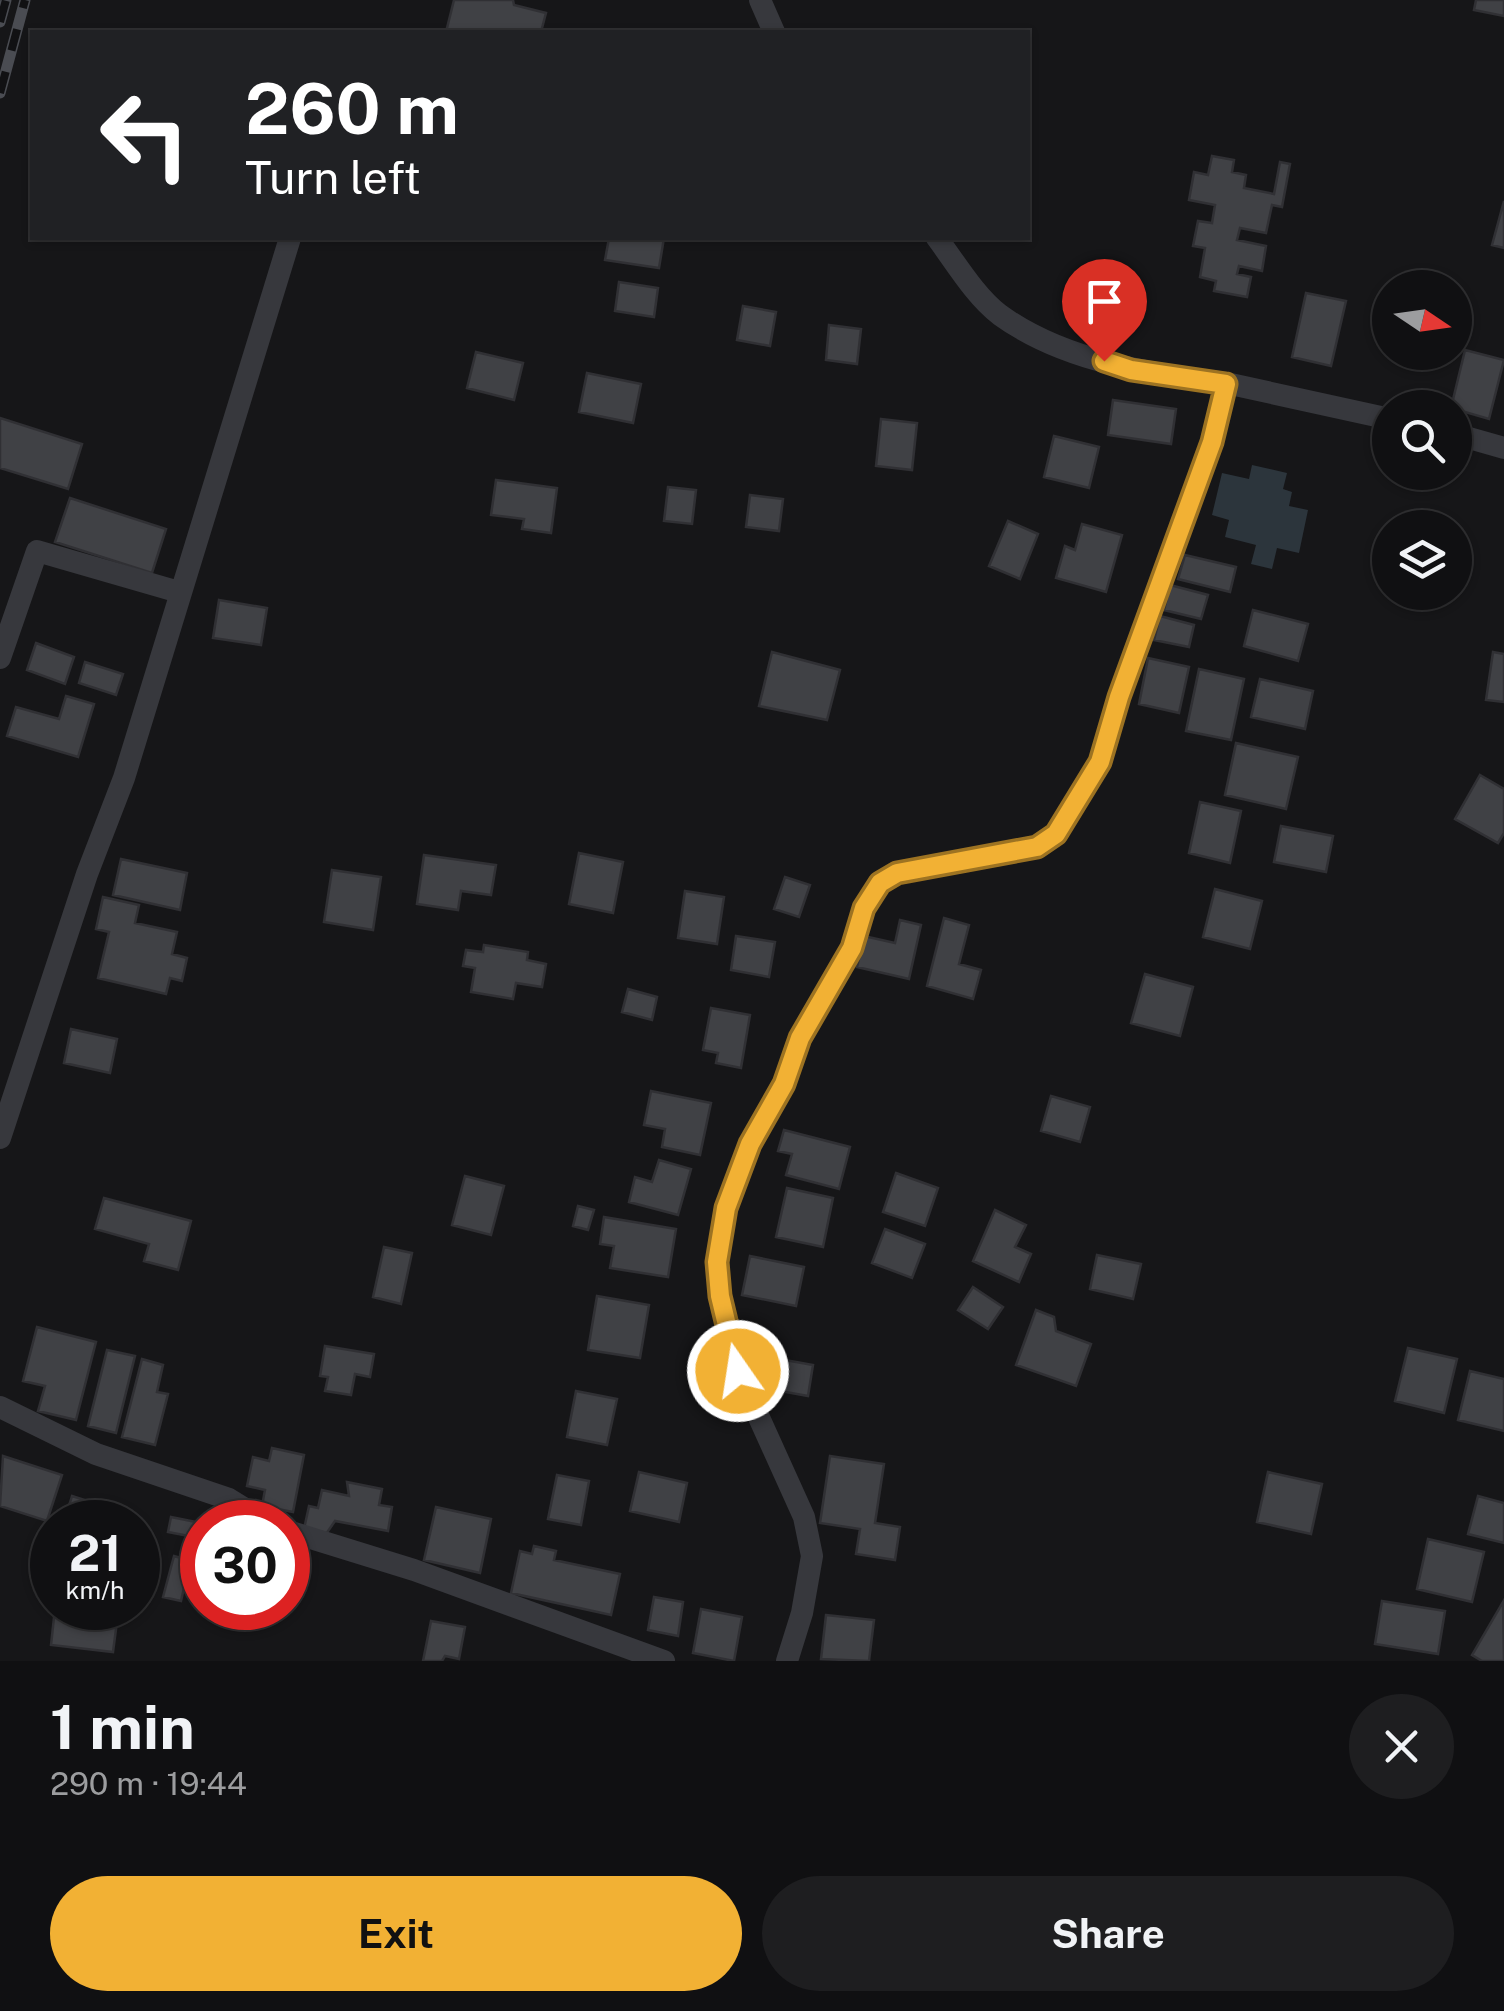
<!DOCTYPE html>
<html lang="en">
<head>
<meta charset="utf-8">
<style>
	:root { --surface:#101012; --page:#1e1e20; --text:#f1f3f6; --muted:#9c9d9f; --line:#303032; --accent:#f2b134 }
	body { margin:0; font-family:"Public Sans",sans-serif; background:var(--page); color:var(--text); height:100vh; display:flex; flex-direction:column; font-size:38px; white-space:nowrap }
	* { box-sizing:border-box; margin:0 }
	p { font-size:32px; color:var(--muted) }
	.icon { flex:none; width:55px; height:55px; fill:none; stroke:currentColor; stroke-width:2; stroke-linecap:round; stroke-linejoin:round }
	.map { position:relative; height:1661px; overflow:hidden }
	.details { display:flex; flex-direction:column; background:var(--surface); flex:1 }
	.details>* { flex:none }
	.guide { position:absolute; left:30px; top:30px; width:1000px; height:210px; border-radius:0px; box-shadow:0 2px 8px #0004,0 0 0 2px var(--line); background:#202124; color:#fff; overflow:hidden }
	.needle { width:65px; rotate:103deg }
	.controls { position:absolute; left:1372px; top:270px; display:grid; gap:20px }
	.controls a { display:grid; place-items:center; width:100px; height:100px; border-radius:50%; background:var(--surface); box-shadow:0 2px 8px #0004,0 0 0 2px var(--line); font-size:50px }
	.speed { position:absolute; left:30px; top:1500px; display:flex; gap:20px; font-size:50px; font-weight:700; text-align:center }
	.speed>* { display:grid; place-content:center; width:130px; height:130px; border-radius:50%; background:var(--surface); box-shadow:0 2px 8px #0004,0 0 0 2px var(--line); line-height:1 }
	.speed small { font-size:25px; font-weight:400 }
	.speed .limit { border:15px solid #d22; background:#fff; color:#111 }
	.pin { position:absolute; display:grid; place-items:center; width:85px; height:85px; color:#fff; margin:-102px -42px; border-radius:50% 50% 50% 0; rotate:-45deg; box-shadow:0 0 10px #0007 }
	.pin .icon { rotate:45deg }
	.me { position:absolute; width:110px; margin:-55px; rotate:347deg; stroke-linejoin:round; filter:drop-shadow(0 0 8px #0008) }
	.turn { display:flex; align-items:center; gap:35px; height:210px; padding:0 50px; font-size:45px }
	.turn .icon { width:130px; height:130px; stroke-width:2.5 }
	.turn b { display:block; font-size:70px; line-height:85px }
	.round { display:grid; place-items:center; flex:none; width:105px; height:105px; border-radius:52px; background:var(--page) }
	.summary { display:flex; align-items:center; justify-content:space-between; height:170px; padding:0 50px }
	h1 { font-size:60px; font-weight:700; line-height:75px }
	.action { display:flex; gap:20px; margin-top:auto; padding:20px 50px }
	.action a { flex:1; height:115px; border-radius:60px; background:var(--accent); color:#111; font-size:40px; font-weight:700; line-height:115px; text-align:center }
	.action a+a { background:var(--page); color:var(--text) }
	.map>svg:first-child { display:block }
	.water { fill:#2c353c }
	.building { fill:#404145; stroke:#303034; stroke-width:2.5 }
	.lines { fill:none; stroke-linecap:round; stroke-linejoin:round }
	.street { stroke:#37383d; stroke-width:22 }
	.rail-casing { stroke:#4a4c52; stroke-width:11 }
	.rail { stroke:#111113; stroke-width:8; stroke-dasharray:22; stroke-linecap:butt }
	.route-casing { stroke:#9d7322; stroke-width:25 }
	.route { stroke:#f2b134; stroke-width:18 }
</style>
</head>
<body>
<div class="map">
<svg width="1504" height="1661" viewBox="0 0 1504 1661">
	<rect width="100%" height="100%" fill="#161618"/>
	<path class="water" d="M1252,465L1287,473L1283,489L1292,492L1289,506L1308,510L1299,553L1277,548L1272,569L1251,564L1256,545L1225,537L1229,520L1212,515L1222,473L1249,479Z"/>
	<path class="building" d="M454,0H513L514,5L546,13L541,32H446Z
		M1476,0H1504V16L1474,10Z
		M1212,156L1234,160L1232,172L1246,175L1244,188L1274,194L1280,162L1290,164L1282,207L1272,205L1266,233L1240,228L1237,240L1266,246L1262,271L1239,266L1237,274L1251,277L1247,297L1214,291L1216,281L1200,277L1205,248L1193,246L1198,221L1212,223L1215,205L1189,200L1194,172L1208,175Z
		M1504,201V248L1492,245Z
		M609,238H664L659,268L605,260Z
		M619,282L658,288L654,317L615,311Z
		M1306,293L1346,301L1331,366L1292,357Z
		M743,306L776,312L770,346L737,340Z
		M829,325L861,329L857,364L826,360Z
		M1465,350L1504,360L1489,419L1451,408Z
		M476,352L523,363L514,400L467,388Z
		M587,373L641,384L633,423L579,412Z
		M1113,400L1176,409L1171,444L1108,435Z
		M0,418L82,444L68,489L0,468Z
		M881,419L917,423L912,470L876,466Z
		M1054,436L1099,447L1089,488L1044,477Z
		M496,480L557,488L551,533L522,529L524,519L491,515Z
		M668,487L696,490L692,524L664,521Z
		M750,495L783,499L779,531L746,527Z
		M70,498L166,529L152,573L55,542Z
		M1008,521L1038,534L1020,579L989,566Z
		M1082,524L1122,535L1106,592L1056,578L1065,546L1075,550Z
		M1185,555L1236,567L1230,592L1178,579Z
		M1170,585L1208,595L1201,619L1164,610Z
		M219,600L267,608L261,645L213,638Z
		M1253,610L1308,624L1298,661L1244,646Z
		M1160,616L1194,625L1189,647L1154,640Z
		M36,643L74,657L65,684L27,670Z
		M772,652L840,670L827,720L759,706Z
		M1493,652L1504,654V702L1486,700Z
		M1148,658L1189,667L1179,713L1139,704Z
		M85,662L123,674L116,695L79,683Z
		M1199,669L1244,679L1231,740L1186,731Z
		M1260,679L1313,691L1305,729L1251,717Z
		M66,696L94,704L78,757L7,736L16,707L59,719Z
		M1236,743L1298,757L1286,809L1225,795Z
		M1480,775L1504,789V833L1498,843L1455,819Z
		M1200,802L1241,811L1230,863L1189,853Z
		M1281,826L1333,836L1326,872L1274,862Z
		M579,853L623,862L613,913L569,904Z
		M424,855L496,865L491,895L461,891L458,910L417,904Z
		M121,859L187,873L180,910L113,895Z
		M332,870L381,877L373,930L324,922Z
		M785,877L810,885L799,917L774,909Z
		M1215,889L1262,901L1250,949L1203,937Z
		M685,891L724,897L717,944L678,938Z
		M103,897L139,905L135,923L177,932L172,954L187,958L182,981L170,978L166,994L98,978L109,932L96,929Z
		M944,918L969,925L959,964L981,970L973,999L927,986Z
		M900,920L921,925L909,979L857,967L864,936L895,943Z
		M736,936L775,942L769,977L731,970Z
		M484,945L528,952L527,960L546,964L542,987L516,983L513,999L471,992L475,968L463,966L466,950L483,952Z
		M1145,974L1193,987L1180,1036L1131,1023Z
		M628,989L657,997L652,1020L622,1012Z
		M711,1008L750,1015L741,1068L716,1063L718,1053L703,1050Z
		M71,1029L117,1039L110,1073L64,1063Z
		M651,1091L711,1103L700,1155L662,1147L665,1129L644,1125Z
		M1051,1096L1090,1107L1080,1142L1041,1131Z
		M784,1130L850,1147L839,1189L786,1175L792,1154L778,1151Z
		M659,1160L691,1169L678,1215L629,1202L635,1177L652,1182Z
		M896,1173L938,1188L925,1226L883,1212Z
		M465,1176L504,1186L491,1235L452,1225Z
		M787,1188L833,1198L823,1247L776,1237Z
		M104,1198L191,1221L178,1270L144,1261L149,1244L95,1229Z
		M578,1206L594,1210L588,1230L573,1226Z
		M995,1210L1026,1225L1015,1247L1031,1254L1019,1282L973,1261Z
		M604,1217L676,1229L668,1277L610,1268L614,1246L600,1244Z
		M885,1229L925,1244L912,1278L872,1263Z
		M384,1247L412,1253L401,1304L373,1297Z
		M1097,1255L1141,1264L1133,1299L1090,1289Z
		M750,1256L804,1267L796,1306L742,1295Z
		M973,1287L1003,1307L988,1329L958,1310Z
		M597,1296L649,1305L640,1358L588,1350Z
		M1036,1310L1054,1317L1056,1331L1091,1344L1076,1386L1016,1365Z
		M37,1327L96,1342L76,1420L38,1411L45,1386L23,1381Z
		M325,1346L374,1354L370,1377L355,1374L351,1395L325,1391L328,1377L320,1376Z
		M1408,1348L1457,1359L1444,1413L1395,1401Z
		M107,1350L135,1356L116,1433L88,1426Z
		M142,1359L163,1365L157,1392L168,1394L155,1445L122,1437Z
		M785,1360L813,1365L808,1396L780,1391Z
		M1470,1371L1504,1379V1431L1458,1420Z
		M576,1391L617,1399L607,1445L567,1437Z
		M272,1448L304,1455L293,1512L262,1506L265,1490L247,1486L253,1457L269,1461Z
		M3,1456L62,1475L47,1521L0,1506Z
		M830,1456L884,1464L875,1523L900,1527L895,1560L856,1554L860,1529L820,1523Z
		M639,1472L687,1483L679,1522L630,1511Z
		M1268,1472L1322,1484L1311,1534L1257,1522Z
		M557,1475L589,1481L581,1525L548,1519Z
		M347,1482L382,1489L379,1505L392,1507L388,1531L335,1521L326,1534L304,1529L309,1506L318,1508L322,1490L349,1496Z
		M72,1496L122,1512L118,1522H64Z
		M1478,1496L1504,1503V1543L1468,1534Z
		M436,1507L491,1519L480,1573L424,1560Z
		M171,1517L201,1523L199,1538L168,1532Z
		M1428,1539L1484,1552L1472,1602L1417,1589Z
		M534,1546L556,1551L554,1560L620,1574L611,1615L511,1593L520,1551L532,1554Z
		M174,1556L202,1564V1592L184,1588L181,1601L163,1597Z
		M654,1597L683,1602L678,1636L648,1630Z
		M1382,1601L1445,1611L1438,1654L1375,1644Z
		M1503,1602L1504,1661H1482L1472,1655Z
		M55,1608L118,1614L113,1652L51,1645Z
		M701,1609L742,1617L734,1661L693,1653Z
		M826,1615L874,1620L869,1661L821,1659Z
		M431,1621L465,1627L459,1659L445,1656L442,1661H423Z"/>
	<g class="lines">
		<path class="street" d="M760,0L774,32
			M937,238C955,262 975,296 1000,315C1065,362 1149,373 1226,383
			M1455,434L1504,448
			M0,658L37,551L179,592
			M0,1138L87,874L124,778L290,238
			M0,1407L96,1454L229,1499L266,1522
			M288,1531L414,1570L664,1661
			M787,1661L802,1613L812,1556L804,1517L738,1371L720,1296L717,1262L725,1208L750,1144L784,1084L800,1039L852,948L864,908L880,883L897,873L1037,847L1056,834L1100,762L1119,697L1212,442L1226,383L1390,419"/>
		<defs>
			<path id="rail" d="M0,22L6,0
				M0,93L25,0"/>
		</defs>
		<use href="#rail" class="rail-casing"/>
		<use href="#rail" class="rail"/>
	</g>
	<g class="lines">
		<defs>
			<path id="route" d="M738,1371L720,1296L717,1262L726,1208L750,1144L784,1084L800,1038L852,948L864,908L880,883L897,873L1037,847L1056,834L1100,762L1119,697L1212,442L1226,384L1131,370L1104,361"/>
		</defs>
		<use href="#route" class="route-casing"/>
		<use href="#route" class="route"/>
	</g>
</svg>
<div class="controls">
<a><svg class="needle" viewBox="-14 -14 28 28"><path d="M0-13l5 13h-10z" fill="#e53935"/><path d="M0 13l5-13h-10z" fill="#9c9d9f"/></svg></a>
<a><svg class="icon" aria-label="search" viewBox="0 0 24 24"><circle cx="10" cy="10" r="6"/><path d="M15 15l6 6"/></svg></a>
<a><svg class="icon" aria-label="layers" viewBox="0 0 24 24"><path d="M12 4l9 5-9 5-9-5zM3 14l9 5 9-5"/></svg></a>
</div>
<div class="speed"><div>21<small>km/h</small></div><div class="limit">30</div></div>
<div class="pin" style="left:1104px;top:361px;background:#d93025"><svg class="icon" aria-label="arrive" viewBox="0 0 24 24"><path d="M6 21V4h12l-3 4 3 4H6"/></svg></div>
<svg class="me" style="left:738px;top:1371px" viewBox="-20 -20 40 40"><circle r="17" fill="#f2b134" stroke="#fff" stroke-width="3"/><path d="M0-11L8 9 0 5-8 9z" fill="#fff"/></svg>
<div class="guide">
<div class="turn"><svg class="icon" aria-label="left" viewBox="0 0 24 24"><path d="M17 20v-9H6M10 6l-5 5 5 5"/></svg><div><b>260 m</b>Turn left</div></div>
</div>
</div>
<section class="details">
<div class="summary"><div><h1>1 min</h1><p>290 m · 19:44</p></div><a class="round"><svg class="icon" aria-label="close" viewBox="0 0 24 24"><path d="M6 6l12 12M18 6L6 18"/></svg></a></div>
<div class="action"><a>Exit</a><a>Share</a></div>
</section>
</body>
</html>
